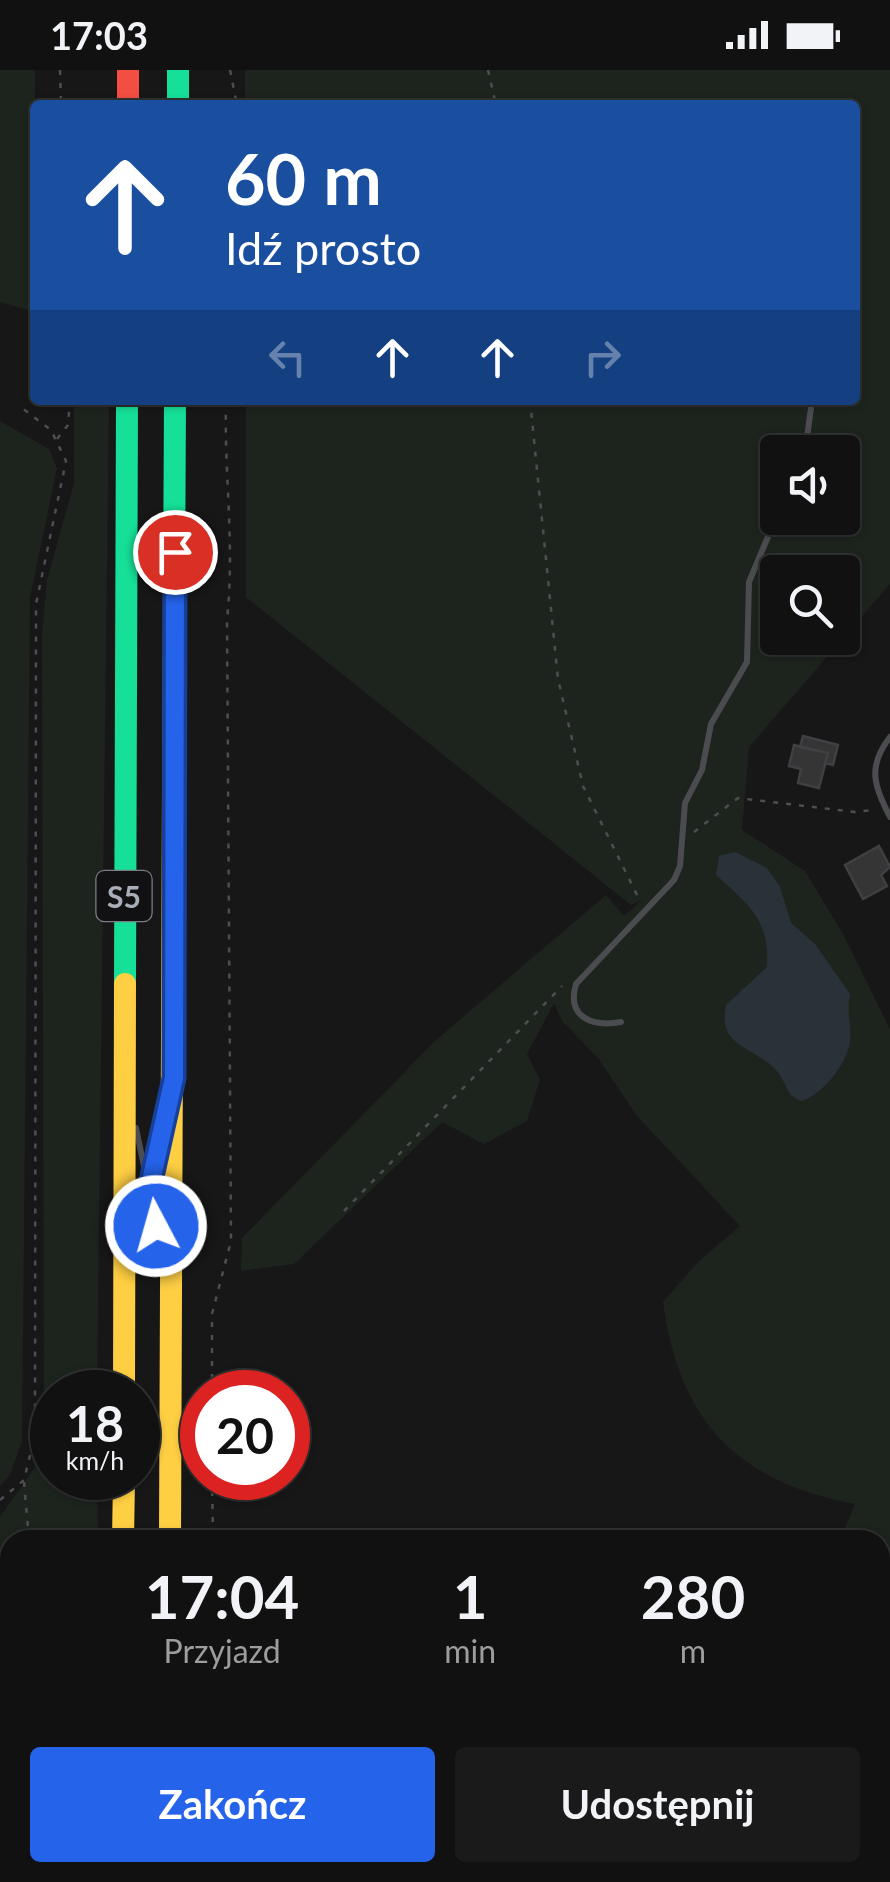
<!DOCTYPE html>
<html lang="pl">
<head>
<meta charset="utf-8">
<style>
	:root { --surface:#111; --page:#1a1a1a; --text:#f1f3f6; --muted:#9c9d9f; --line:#303131; --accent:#2563eb }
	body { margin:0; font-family:Lato,sans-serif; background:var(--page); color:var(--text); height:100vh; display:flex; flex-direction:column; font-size:38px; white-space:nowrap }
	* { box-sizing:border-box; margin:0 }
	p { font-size:32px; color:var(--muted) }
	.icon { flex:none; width:55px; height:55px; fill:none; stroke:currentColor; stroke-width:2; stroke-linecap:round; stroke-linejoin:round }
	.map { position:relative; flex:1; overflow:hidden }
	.drawer { position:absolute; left:0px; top:1460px; width:890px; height:352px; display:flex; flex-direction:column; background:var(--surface); border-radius:30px 30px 0 0; box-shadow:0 2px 8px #0004,0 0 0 2px var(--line) }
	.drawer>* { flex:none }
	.banner { position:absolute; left:30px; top:30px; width:830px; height:305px; border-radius:10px; box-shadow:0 2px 8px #0004,0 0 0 2px var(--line); background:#1a4fa0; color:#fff; overflow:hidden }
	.tools { position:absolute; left:760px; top:365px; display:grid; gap:20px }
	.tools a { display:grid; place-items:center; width:100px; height:100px; border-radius:10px; background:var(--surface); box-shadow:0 2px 8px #0004,0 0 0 2px var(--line); font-size:50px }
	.speed { position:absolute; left:30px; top:1300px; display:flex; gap:20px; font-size:50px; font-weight:700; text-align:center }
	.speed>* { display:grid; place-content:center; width:130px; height:130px; border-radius:50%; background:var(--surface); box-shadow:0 2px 8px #0004,0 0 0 2px var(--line); line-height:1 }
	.speed small { font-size:25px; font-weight:400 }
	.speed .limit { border:15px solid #d22; background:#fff; color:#111 }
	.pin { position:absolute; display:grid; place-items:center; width:85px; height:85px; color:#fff; margin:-42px; border:5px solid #fff; border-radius:50%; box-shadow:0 2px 10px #0007 }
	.me { position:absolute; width:110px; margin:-55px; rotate:354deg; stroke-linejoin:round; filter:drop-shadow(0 0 8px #0008) }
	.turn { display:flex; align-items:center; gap:35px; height:210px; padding:0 30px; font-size:45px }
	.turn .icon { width:130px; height:130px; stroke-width:2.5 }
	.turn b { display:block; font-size:70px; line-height:85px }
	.lanes { display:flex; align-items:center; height:95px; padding:0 30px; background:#0003; justify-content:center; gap:50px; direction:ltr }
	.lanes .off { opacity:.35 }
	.eta { display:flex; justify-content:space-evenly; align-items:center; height:170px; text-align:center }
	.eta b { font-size:60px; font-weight:700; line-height:70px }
	.action { display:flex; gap:20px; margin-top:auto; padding:20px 30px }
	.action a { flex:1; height:115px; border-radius:10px; background:var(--accent); color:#fff; font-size:40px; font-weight:700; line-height:115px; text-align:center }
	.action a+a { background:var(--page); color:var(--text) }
	.status { display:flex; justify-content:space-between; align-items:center; height:70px; padding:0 50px; background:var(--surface); direction:ltr }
	.status svg { height:28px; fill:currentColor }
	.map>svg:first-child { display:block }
	.green { fill:#1d241e; fill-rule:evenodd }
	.water { fill:#2a3239 }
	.building { fill:#353536; stroke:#3f4043; stroke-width:2.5 }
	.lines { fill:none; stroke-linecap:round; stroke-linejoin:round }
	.path { stroke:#4d4e52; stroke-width:2.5; stroke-dasharray:5 8; stroke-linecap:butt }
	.lane { stroke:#4b4c50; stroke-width:6 }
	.fast { stroke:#16e098; stroke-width:22 }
	.slow { stroke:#ffcf43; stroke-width:22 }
	.jam { stroke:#f24e42; stroke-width:22 }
	.route-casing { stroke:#184099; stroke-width:25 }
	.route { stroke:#2563eb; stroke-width:18 }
	.labels { text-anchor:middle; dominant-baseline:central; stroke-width:9; stroke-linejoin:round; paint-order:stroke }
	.shield { fill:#111113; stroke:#7b7e86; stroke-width:2.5 }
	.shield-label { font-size:30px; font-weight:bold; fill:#a8adb8 }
</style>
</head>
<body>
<div class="status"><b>17:03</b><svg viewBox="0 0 49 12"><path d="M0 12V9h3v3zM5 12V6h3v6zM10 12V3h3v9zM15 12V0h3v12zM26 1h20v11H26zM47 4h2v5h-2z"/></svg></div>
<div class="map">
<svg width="890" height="1812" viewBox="0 0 890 1812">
	<rect width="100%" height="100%" fill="#171717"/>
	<path class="green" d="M0,0H35V242L0,232Z
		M245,0H890V514L749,677L742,760L805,801L843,864L890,959V1557L880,1553V1470H840L855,1434C738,1412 679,1352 663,1232L699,1191L740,1156L637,1046L598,988L562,951L554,933L527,984L540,1010L527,1051L484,1074L442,1052L294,1194L241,1201L242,1168L436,970L606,825L624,846L642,830L631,835L246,527V330H855V35H245ZM778,382H842V448H778ZM778,502H842V568H778Z
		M74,330H109L97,1322H52V1408H97L98,1470H10V1626L0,1602V1447L34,1399L44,1350L42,565L47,510L74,413Z
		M0,351L49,379L57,398L30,528L22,1371L10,1405L0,1416Z
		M41,1803H88V1812H40Z"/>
	<path class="water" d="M735,782L767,798L780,817L791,853L815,874L850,924C846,944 852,956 850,971C847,994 823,1024 802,1031C786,1027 787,1013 777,1001C764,985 734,978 727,960C723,952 725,943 726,935L767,897C770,849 748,834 716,805L719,786Z"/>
	<path class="building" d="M803,666L838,675L833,695L825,693L828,683L800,677Z
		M794,675L828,683L819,718L798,713L801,699L789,696Z
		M879,776L890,797L881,805L887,816L863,829L845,795Z"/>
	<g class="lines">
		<path class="path" d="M60,0L61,35
			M230,0L237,35
			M488,0L496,35
			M530,330L558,609L583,716L640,831
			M57,369L68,355L70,330
			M694,762L738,728L855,742L873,740
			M344,1141L562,916
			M212,1322V1244L231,1171L227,549C235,475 224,404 226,330
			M212,1408L213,1470
			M24,1412L29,1470
			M0,1430L24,1410L35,1365L36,534L66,391L51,360L18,335
			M51,1812L52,1802
			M225,1812V1802"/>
		<path class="lane" d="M805,382L811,338
			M890,667C867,697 874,715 890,747
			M621,952C593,957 566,948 576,914L674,810L680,796L685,733L702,700L711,654L747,592L749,512L778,443
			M136,1058L160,1173
			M136,1178L160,1068"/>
		<path class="fast" d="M178,0V35
			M173,718L175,330
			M125,914L127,330"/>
		<path class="slow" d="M124,1322L125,914
			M123,1470L124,1408
			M170,1470L173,718"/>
		<path class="jam" d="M128,0V35
			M114,1802V1812
			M162,1812L163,1802"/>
	</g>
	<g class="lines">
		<defs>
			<path id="route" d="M156,1156L149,1120L174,1008L175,482"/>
		</defs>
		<use href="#route" class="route-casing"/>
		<use href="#route" class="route"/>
	</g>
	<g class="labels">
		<rect class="shield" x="96.5" y="801" width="55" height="50" rx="8"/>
		<g class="shield-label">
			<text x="124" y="826">S5</text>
		</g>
	</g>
</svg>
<div class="tools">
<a><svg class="icon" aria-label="sound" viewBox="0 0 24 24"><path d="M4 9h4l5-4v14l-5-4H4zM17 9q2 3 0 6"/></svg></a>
<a><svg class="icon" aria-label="search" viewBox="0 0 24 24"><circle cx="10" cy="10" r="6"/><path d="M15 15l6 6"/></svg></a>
</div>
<div class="speed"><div>18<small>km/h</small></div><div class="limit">20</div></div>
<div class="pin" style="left:175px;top:482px;background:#d93025"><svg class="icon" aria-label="arrive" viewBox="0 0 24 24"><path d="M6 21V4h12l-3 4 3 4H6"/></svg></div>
<svg class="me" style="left:156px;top:1156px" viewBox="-20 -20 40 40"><circle r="17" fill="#2563eb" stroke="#fff" stroke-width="3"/><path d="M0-11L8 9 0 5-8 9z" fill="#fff"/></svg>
<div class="banner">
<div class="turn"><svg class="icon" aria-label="ahead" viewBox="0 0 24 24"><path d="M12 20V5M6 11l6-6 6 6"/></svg><div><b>60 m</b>Idź prosto</div></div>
<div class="lanes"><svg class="icon off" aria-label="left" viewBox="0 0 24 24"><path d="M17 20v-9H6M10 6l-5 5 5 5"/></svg><svg class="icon" aria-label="ahead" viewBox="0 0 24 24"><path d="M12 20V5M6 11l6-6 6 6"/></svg><svg class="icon" aria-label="ahead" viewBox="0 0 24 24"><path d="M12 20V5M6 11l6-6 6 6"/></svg><svg class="icon off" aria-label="right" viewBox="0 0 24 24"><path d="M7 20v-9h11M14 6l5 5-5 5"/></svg></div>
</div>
<section class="drawer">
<div class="eta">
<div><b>17:04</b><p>Przyjazd</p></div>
<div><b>1</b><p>min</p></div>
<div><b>280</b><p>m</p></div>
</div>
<div class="action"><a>Zakończ</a><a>Udostępnij</a></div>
</section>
</div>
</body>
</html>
